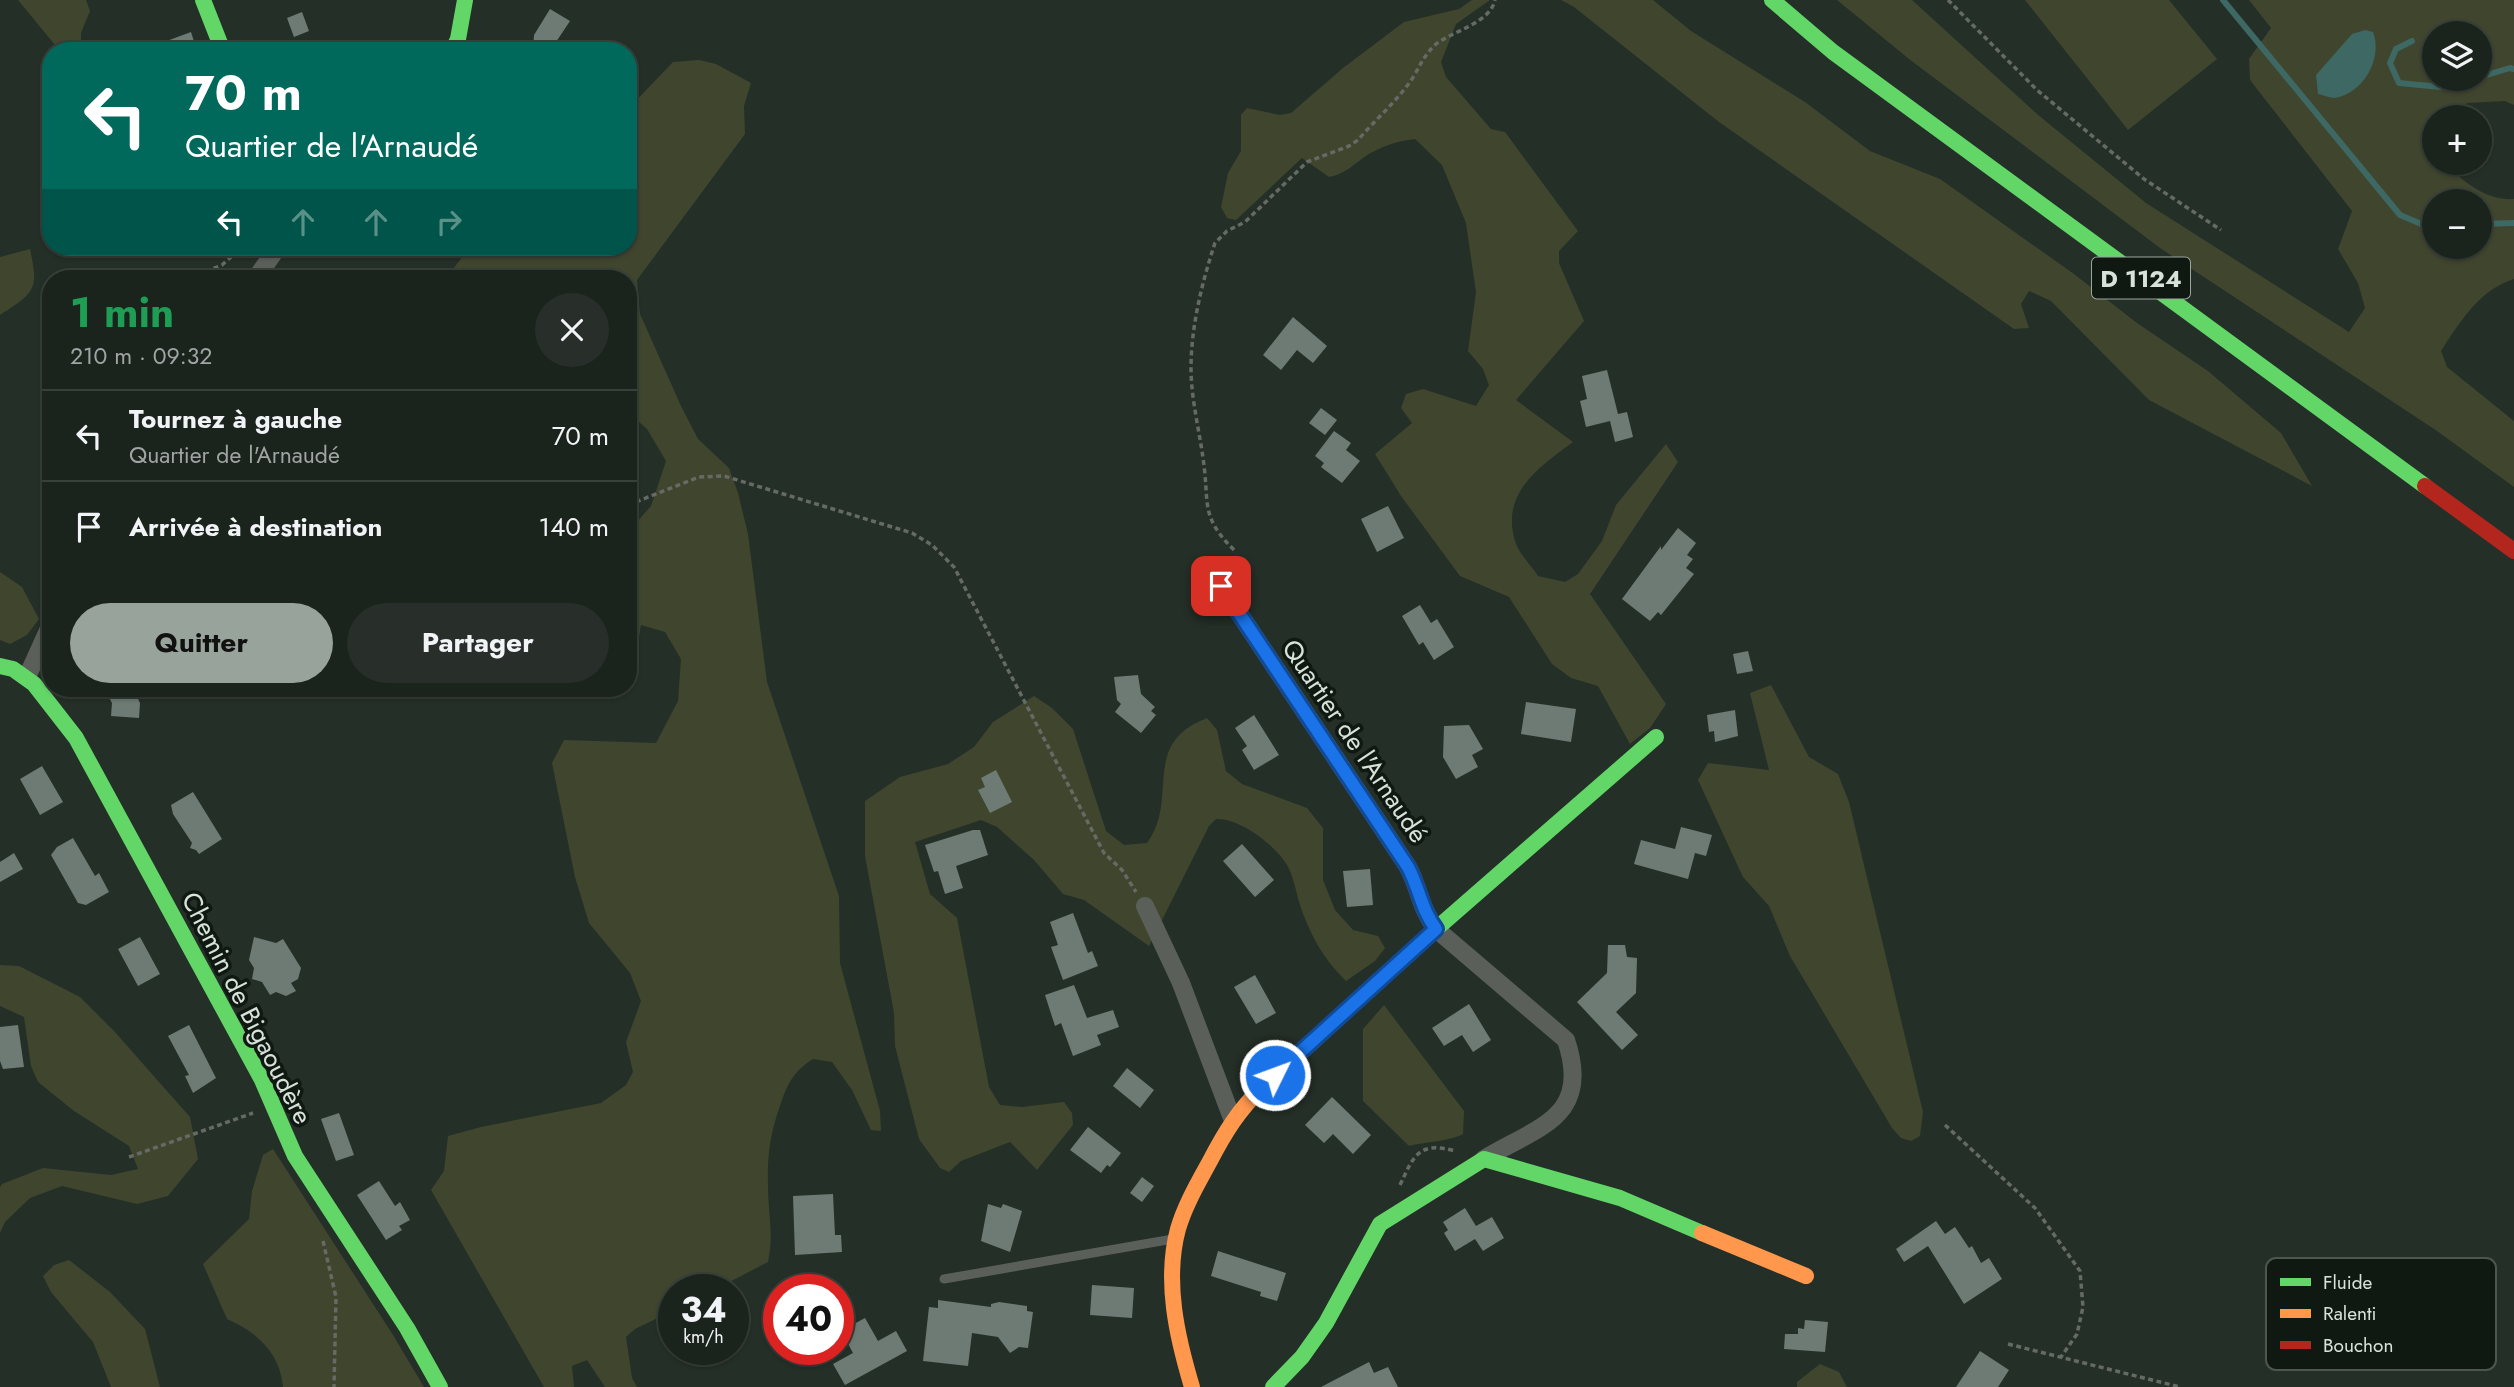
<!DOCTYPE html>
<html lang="fr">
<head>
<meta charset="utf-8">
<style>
	:root { --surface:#1b231d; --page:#282f2a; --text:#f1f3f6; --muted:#a0a4a4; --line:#39403b; --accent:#98a49b }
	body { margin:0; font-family:Jost,sans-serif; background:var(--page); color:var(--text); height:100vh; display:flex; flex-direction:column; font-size:26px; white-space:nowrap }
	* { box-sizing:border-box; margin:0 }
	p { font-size:23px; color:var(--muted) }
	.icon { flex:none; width:38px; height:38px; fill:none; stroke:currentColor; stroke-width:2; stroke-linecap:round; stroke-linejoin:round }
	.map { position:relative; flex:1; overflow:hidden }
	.panel { position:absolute; left:42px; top:270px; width:595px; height:427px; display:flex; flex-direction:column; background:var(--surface); border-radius:28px; box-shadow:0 2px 5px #0004,0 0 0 2px var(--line) }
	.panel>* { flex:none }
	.guide { position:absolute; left:42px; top:42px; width:595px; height:214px; border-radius:28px; box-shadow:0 2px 5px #0004,0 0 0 2px var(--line); background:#00695c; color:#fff; overflow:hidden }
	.tools { position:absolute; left:2422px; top:21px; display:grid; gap:14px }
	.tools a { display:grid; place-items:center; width:70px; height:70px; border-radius:50%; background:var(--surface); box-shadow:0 2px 5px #0004,0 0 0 2px var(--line); font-size:35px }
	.speed { position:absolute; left:658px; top:1274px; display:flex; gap:14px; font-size:35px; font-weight:700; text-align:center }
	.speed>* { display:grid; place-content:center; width:91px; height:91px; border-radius:50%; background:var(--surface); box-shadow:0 2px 5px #0004,0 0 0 2px var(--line); line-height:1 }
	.speed small { font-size:18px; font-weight:400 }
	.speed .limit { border:10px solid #d22; background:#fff; color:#111 }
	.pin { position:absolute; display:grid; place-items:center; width:60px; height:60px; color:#fff; margin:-30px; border-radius:14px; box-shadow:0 4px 10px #0006 }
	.me { position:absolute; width:77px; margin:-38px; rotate:48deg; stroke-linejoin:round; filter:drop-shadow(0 0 5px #0008) }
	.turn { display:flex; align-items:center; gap:24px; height:147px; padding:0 28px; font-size:32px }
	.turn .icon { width:91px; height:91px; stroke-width:2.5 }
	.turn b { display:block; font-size:49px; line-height:60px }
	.lanes { display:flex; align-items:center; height:66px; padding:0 28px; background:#0003; justify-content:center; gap:35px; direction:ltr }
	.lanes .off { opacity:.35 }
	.round { display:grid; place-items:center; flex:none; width:74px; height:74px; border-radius:37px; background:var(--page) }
	.head { display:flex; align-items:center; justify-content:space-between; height:119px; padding:0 28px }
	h1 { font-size:42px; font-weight:700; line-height:52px; color:#1e9e55 }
	.button { display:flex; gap:14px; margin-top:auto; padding:14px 28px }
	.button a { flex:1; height:80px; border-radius:42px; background:var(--accent); color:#111; font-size:28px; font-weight:700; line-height:80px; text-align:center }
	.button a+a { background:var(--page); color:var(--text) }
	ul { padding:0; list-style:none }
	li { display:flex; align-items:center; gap:21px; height:91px; padding:0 28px; border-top:2px solid var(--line) }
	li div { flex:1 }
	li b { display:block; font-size:26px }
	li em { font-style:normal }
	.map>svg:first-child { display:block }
	.green { fill:#40452e; fill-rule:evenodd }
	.water { fill:#3d6864 }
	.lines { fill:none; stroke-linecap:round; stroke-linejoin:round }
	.stream { stroke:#3d6864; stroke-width:6 }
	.building { fill:#6d7b74 }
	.path { stroke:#656a65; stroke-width:3.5; stroke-dasharray:5 3.5; stroke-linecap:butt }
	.lane { stroke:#5b5f5a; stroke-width:9 }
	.street { stroke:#5b5f5a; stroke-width:18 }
	.fast { stroke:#63d668; stroke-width:16 }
	.slow { stroke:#ff974d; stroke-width:16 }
	.jam { stroke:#b3261e; stroke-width:16 }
	.route-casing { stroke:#114b97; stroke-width:18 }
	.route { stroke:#1a73e8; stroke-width:12 }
	.labels { text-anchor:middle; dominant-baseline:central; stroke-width:7; stroke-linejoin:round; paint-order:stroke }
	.shield { fill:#101812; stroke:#9ba69e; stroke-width:2 }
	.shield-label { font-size:24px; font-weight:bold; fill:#d7e3da }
	.street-label { font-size:26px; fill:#d7e3da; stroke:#101812 }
	.key { fill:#101812; stroke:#4c554e; stroke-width:2 }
	.key-label { font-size:19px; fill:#d7e3da }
</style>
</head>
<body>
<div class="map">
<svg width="2514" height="1387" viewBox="0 0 2514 1387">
	<rect width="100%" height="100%" fill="#242f27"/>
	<path class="green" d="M18,0H86L90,11L81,33V51H60Z
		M1472,0H1490L1456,24L1441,62L1446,77L1491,129L1505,132L1578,231L1559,251V263L1584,321L1516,400L1573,442C1538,468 1499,494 1516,544C1520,555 1532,566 1538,576L1565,582L1578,574L1602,541L1616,505L1666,444L1678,462L1590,594L1666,704L1650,728L1630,744L1598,686L1571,678L1552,664L1509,597L1460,576L1401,496L1375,454L1412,423L1401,408L1406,394L1423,389L1476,406L1489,385L1483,369L1468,351L1476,292L1466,223L1442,165L1415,139C1396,141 1379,147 1363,158C1351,167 1344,174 1329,177L1302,158L1236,220L1227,218L1221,207L1228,173L1241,151V115L1247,108L1280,115L1291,113L1343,68L1404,22L1459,9Z
		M1561,0H1653L1691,31L1805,102L1870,151L1940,179L2074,274L2137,323L2208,371L2281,433L2312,486L2149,400L2051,301L2029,291L2021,304L2029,328L2014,329L1719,122L1574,7Z
		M1837,0H1912L2037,114L2146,203L2349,332L2365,308L2358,283L2338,249L2352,211L2250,80L2249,59L2271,28L2249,0H2514V105L2505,101L2467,103L2452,117H2434V163H2444C2463,181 2486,201 2514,199V279C2479,290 2460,322 2441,351L2447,367L2514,421V487L2437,431L2160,248L1909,59ZM2434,33H2480V79H2434ZM2434,201H2480V247H2434Z
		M2025,0H2169L2217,59L2128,130Z
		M699,60L716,64L751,83L744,106L745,134L637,280L640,314L681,406L698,439L729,468L738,493L748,534L767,682L839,896L840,963L880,1111L881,1131L871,1130L852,1090L832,1062L813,1059C794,1071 787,1084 780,1106C770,1134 767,1156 768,1186C768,1214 774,1234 768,1262L714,1290H674V1310L635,1329L626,1337L632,1378L637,1387H605L587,1360L572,1366L574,1387H544L431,1190L444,1171L448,1136L481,1127L601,1103L626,1085L633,1072L626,1042L641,1001L630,973L589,923L575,877L552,763L564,740L656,743L678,701L681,659L665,632L641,625L637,649L628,654V532L651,506L666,461L647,429L628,412V278H446L470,247H628V109L673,62Z
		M30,249C39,290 35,292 0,315V257Z
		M0,572L22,587L39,619L27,635L10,644L0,640Z
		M1771,685L1809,757L1838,774L1849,802L1923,1112L1920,1136L1911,1141L1901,1138L1892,1128L1790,956L1769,906L1743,877L1698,780L1708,763L1769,770L1750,693Z
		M1034,696L1052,708L1073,729L1106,831L1124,845L1147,843C1180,799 1139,744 1207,718L1217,730L1226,771L1242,784L1307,808L1323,828V880L1335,910L1353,930L1378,936L1385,948L1375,961L1346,981C1323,959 1309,933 1299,902C1296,891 1293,875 1287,865C1275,845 1240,818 1216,819L1209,826L1149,946L1084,900L1063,894L1034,860L997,827L981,820L915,842L930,894L957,918L989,1087L1000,1105L1022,1107L1064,1102L1072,1113L1073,1125L1037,1170L1010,1142L961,1161L949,1172L940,1168L919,1139L895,1046L894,1013L865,856V801L900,777L948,764L974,747L993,722Z
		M0,965L19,966L80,997L114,1031L190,1117L198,1159L168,1196L137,1204L62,1186L30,1198L5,1222L0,1233V1187L2,1184L43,1168L111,1175L138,1169L129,1146L74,1111L38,1082L31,1066L24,1017L0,1006Z
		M1384,1005L1464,1111L1463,1134C1452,1141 1424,1142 1409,1146L1363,1101V1029Z
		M273,1149L393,1335L424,1387H283C280,1353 257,1332 227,1319L203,1264L249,1219L252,1191L263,1155Z
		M69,1260L110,1292L145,1329L160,1387H111L93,1342L51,1292L43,1276L54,1265Z
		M1820,1364L1839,1372L1847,1387H1797V1382Z"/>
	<path class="water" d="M2365,30L2373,32C2383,58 2364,93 2335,98C2330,98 2323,95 2318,94L2316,75L2352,34Z"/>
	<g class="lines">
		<path class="stream" d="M2223,0L2400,215L2426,226H2434
			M2412,41L2396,49L2390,63L2399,83L2441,87L2474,79
			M2480,77L2510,68L2514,69
			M2480,224L2514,223"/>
	</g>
	<path class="building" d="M550,9L570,21L556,42V51H533L534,35Z
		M302,12L309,31L294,37L287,18Z
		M191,32L197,51H145V49Z
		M1293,317L1327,346L1313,363L1297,350L1281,370L1263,355Z
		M1607,370L1618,414L1627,412L1633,437L1615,442L1610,421L1586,427L1580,401L1587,399L1582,376Z
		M1321,408L1337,420L1325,435L1309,423Z
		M1334,431L1351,443L1346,450L1360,461L1342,483L1321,467L1324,463L1315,456Z
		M1388,506L1404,538L1377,552L1361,519Z
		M1678,528L1696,543L1687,555L1693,559L1686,568L1694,574L1661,615L1658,612L1650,621L1622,599L1661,546V550Z
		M1420,605L1431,623L1437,619L1454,647L1434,660L1423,642L1419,645L1402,616Z
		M1748,651L1753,671L1737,674L1733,654Z
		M1138,675L1141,694L1155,707L1151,711L1156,715L1141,733L1115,712L1121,704L1117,700L1114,677Z
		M104,688H133L140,703L139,718L111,716L112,703Z
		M1526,702L1576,709L1571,742L1521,734Z
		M1735,710L1738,736L1715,742L1714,731L1709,732L1707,715Z
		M1254,715L1279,755L1254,770L1242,750L1247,746L1235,728Z
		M1469,725L1483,749L1472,755L1478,767L1456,779L1443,757L1444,726Z
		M42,766L63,802L40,815L20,779Z
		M996,770L1012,802L990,813L978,790L985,787L981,778Z
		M193,792L222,839L199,854L196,850L190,848L192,843L173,814L171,805Z
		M1681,827L1712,835L1706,856L1695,853L1688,879L1634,864L1641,840L1675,849Z
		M973,830H980L988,855L956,866L963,888L945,894L938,871L934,872L925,845Z
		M73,838L95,876L99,873L109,892L86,905L78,903L51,855L57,847Z
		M1242,844L1274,880L1255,897L1223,861Z
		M14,853L23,869L0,882V862Z
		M1370,869L1373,905L1347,907L1343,871Z
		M1073,913L1088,953L1092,951L1098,966L1063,980L1051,947L1058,945L1050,922Z
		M140,937L160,974L138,986L118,949Z
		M254,937L276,943L283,939L301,968L298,979L291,983L296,991L286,996L276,992L270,995L262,982L252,979L254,968L249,960Z
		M1608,945H1625L1627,957L1637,958L1636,993L1616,1012L1638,1035L1622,1050L1577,1002L1607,973Z
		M1255,975L1276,1013L1256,1024L1234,987Z
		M1074,985L1087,1018L1113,1010L1119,1027L1097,1035L1101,1045L1073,1056L1061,1023L1055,1026L1045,995Z
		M1469,1004L1491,1040L1473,1052L1462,1035L1444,1046L1432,1028Z
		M18,1025L24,1067L3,1069L0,1061V1027Z
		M189,1025L216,1078L193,1093L185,1076L189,1075L168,1036Z
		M1127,1068L1154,1090L1140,1108L1113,1086Z
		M1332,1097L1371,1135L1353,1154L1333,1134L1324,1143L1305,1125Z
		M339,1113L354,1155L336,1161L321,1119Z
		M1088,1127L1121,1153L1110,1167L1107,1165L1101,1173L1070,1150Z
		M1142,1177L1154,1186L1142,1202L1130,1193Z
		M379,1181L395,1206L400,1202L410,1220L399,1226L402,1230L386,1240L357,1195Z
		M833,1194L835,1235H841L842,1252L795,1255L793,1196Z
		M988,1204L1001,1208L1003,1204L1022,1211L1010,1252L981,1241Z
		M1465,1208L1476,1226L1492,1217L1504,1238L1483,1251L1475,1239L1455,1251L1444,1233L1448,1230L1443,1222Z
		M1936,1221L1945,1234L1955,1227L1969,1248L1972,1246L1981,1263L1989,1258L2002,1279L1964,1304L1928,1246L1904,1262L1896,1249Z
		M1218,1251L1286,1273L1277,1301L1260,1296L1261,1292L1211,1276Z
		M1092,1285L1134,1288L1132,1318L1090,1315Z
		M938,1300L991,1307V1304L999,1302L1027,1306V1311L1033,1312L1028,1348L1019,1347L1010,1353L998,1337L972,1333L968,1366L923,1361L929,1307L938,1308Z
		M865,1318L878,1341L896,1331L907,1351L845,1385L833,1364L853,1353L841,1331Z
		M1805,1320L1828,1322L1825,1352L1784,1349L1785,1334H1798V1328L1804,1329Z
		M1980,1351L2009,1370L1998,1387H1956Z
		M1369,1362L1374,1373L1388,1367L1398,1387H1321Z"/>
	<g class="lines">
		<path class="path" d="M1948,0L2037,90L2144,179L2221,230
			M190,278L222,265L242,247
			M628,505L699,477L724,476L912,533L932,545L954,567L1104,853L1122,870L1136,892
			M1234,550C1199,515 1210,504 1203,458C1199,429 1191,398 1191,368C1191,327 1202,282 1215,243L1227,231L1245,222L1307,162L1349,146L1358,140C1375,120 1397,101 1412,79C1420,66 1424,55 1436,44C1453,31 1490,23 1495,0
			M1945,1125L2035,1208L2080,1271L2083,1307L2077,1334L2061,1357
			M129,1157L253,1113
			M1400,1185C1414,1155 1419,1141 1455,1151
			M323,1241L336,1297L334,1387
			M2008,1344L2180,1387"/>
		<path class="lane" d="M944,1279L1173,1239"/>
		<path class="street" d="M256,278L278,247
			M1221,586L1408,867C1420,890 1420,908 1436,929L1566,1040C1592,1117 1539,1126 1484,1159
			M27,677L51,624
			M1145,906L1181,983L1232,1118"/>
		<path class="fast" d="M203,0L223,51
			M1772,0L1833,52L2425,486
			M452,51L458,39L465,0
			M0,666L13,669L34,684L76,738L262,1080L295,1156L407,1328L440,1387
			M1262,1088L1436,929L1656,737
			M1273,1387L1302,1357L1326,1323L1380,1224L1484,1159L1620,1198L1702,1233"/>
		<path class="slow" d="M1702,1233L1806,1276
			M1192,1387C1177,1337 1164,1281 1178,1229C1185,1205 1198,1183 1210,1161C1224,1134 1239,1109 1262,1088"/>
		<path class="jam" d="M2425,486L2514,551"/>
	</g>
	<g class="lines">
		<defs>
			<path id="route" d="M1221,586L1408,867C1420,890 1421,909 1436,929L1275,1075"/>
		</defs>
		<use href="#route" class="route-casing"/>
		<use href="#route" class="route"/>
	</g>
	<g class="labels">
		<rect class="shield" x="2092" y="257.5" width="98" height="41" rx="5"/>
		<g class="shield-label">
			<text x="2141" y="278">D 1124</text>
		</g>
		<g class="street-label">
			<text transform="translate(1355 741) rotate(56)">Quartier de l'Arnaudé</text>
			<text transform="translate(247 1008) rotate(63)">Chemin de Bigaoudère</text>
		</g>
	</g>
	<rect x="2266" y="1258" width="230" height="112" rx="10" class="key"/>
	<rect x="2280" y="1278" width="31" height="8" fill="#63d668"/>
	<rect x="2280" y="1309" width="31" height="9" fill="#ff974d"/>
	<rect x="2280" y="1341" width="31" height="8" fill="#b3261e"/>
	<g class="key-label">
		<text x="2323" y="1289">Fluide</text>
		<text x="2323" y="1320">Ralenti</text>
		<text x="2323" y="1352">Bouchon</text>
	</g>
</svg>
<div class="tools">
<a><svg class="icon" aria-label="layers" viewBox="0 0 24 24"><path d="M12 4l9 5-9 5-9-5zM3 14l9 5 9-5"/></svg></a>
<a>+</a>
<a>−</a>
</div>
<div class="speed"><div>34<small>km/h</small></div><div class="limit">40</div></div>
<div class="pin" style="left:1221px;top:586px;background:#d93025"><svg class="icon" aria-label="arrive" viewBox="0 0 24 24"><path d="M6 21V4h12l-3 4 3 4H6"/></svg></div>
<svg class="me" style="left:1275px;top:1075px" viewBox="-20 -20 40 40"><circle r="17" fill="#1a73e8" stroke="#fff" stroke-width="3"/><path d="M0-11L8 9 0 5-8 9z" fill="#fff"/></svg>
<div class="guide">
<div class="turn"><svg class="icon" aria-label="left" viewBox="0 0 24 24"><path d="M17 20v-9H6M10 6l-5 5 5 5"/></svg><div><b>70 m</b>Quartier de l'Arnaudé</div></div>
<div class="lanes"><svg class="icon" aria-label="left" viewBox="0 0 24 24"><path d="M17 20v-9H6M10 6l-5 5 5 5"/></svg><svg class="icon off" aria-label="ahead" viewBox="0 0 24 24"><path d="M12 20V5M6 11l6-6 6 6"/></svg><svg class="icon off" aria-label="ahead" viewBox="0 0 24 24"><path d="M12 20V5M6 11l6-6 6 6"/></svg><svg class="icon off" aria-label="right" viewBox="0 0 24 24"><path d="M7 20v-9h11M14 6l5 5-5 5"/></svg></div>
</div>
<section class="panel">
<div class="head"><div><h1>1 min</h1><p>210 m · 09:32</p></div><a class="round"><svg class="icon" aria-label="close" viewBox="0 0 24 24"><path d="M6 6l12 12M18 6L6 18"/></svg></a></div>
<ul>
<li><svg class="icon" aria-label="left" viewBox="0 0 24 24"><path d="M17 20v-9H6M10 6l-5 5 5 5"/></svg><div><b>Tournez à gauche</b><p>Quartier de l'Arnaudé</p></div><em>70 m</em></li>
<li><svg class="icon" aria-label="arrive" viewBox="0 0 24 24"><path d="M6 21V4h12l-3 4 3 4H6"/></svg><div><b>Arrivée à destination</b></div><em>140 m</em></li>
</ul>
<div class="button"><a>Quitter</a><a>Partager</a></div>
</section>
</div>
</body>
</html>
